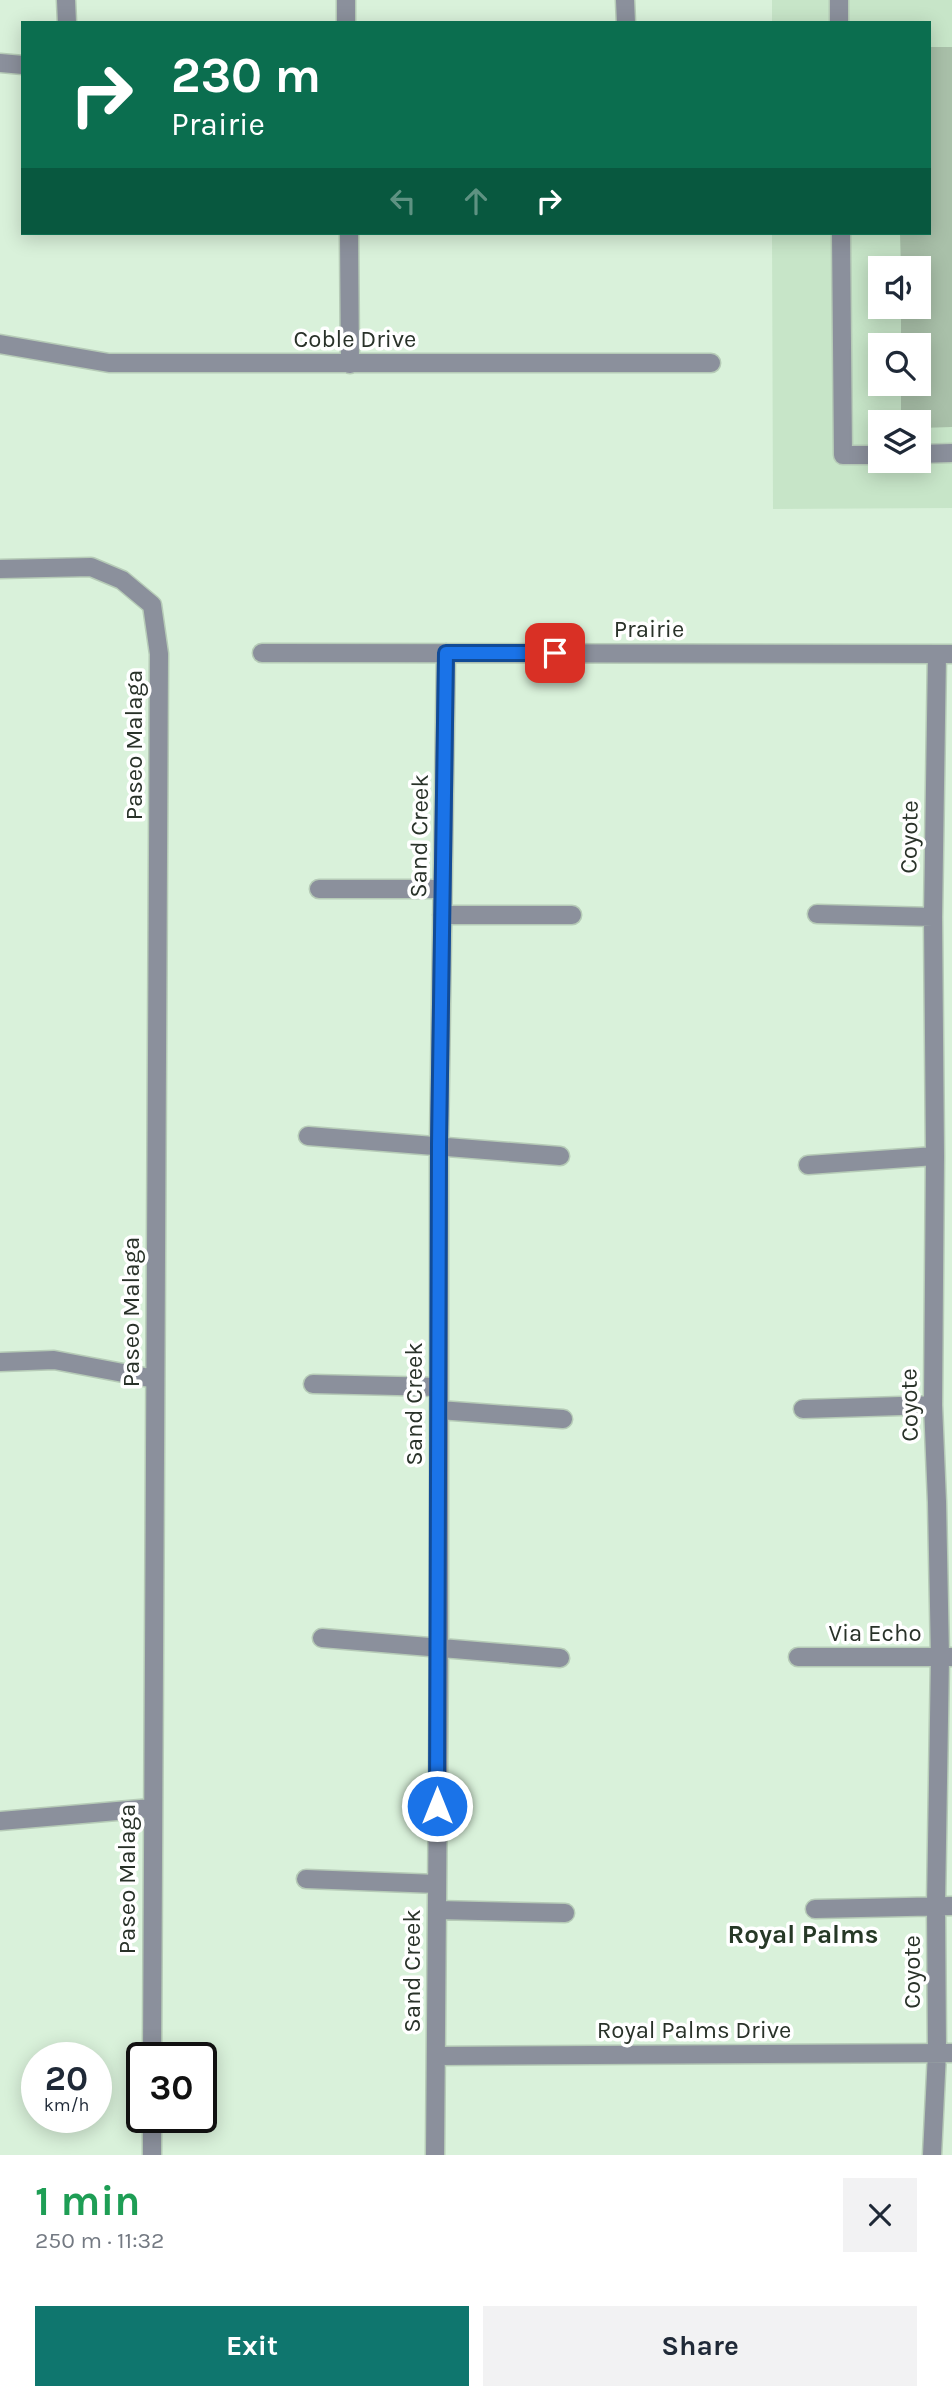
<!DOCTYPE html>
<html lang="en">
<head>
<meta charset="utf-8">
<style>
	:root { --surface:#fff; --page:#f2f2f3; --text:#1f2937; --muted:#747a83; --accent:#0f766e }
	body { margin:0; font-family:Karla,sans-serif; background:var(--page); color:var(--text); height:100vh; display:flex; flex-direction:column; font-size:26px; white-space:nowrap }
	* { box-sizing:border-box; margin:0 }
	p { font-size:23px; color:var(--muted) }
	.icon { flex:none; width:38px; height:38px; fill:none; stroke:currentColor; stroke-width:2; stroke-linecap:round; stroke-linejoin:round }
	.map { position:relative; height:2155px; overflow:hidden }
	.sheet { display:flex; flex-direction:column; background:var(--surface); flex:1 }
	.sheet>* { flex:none }
	.banner { position:absolute; left:21px; top:21px; width:910px; height:214px; border-radius:0px; box-shadow:0 4px 18px #0003; background:#0b6e4f; color:#fff; overflow:hidden }
	.controls { position:absolute; left:868px; top:256px; display:grid; gap:14px }
	.controls a { display:grid; place-items:center; width:63px; height:63px; border-radius:0px; background:var(--surface); box-shadow:0 4px 18px #0003; font-size:35px }
	.speed { position:absolute; left:21px; top:2042px; display:flex; gap:14px; font-size:35px; font-weight:700; text-align:center }
	.speed>* { display:grid; place-content:center; width:91px; height:91px; border-radius:50%; background:var(--surface); box-shadow:0 4px 18px #0003; line-height:1 }
	.speed small { font-size:18px; font-weight:400 }
	.speed .limit { border:4px solid #111; border-radius:10px; background:#fff; color:#111 }
	.pin { position:absolute; display:grid; place-items:center; width:60px; height:60px; color:#fff; margin:-30px; border-radius:14px; box-shadow:0 4px 10px #0006 }
	.me { position:absolute; width:77px; margin:-38px; rotate:0deg; stroke-linejoin:round; filter:drop-shadow(0 0 5px #0008) }
	.turn { display:flex; align-items:center; gap:24px; height:147px; padding:0 35px; font-size:32px }
	.turn .icon { width:91px; height:91px; stroke-width:2.5 }
	.turn b { display:block; font-size:49px; line-height:60px }
	.lanes { display:flex; align-items:center; height:66px; padding:0 35px; background:#0003; justify-content:center; gap:35px; direction:ltr }
	.lanes .off { opacity:.35 }
	.round { display:grid; place-items:center; flex:none; width:74px; height:74px; border-radius:0px; background:var(--page) }
	.summary { display:flex; align-items:center; justify-content:space-between; height:119px; padding:0 35px }
	h1 { font-size:42px; font-weight:700; line-height:52px; color:#1e9e55 }
	.action { display:flex; gap:14px; margin-top:auto; padding:14px 35px }
	.action a { flex:1; height:80px; border-radius:0px; background:var(--accent); color:#fff; font-size:28px; font-weight:700; line-height:80px; text-align:center }
	.action a+a { background:var(--page); color:var(--text) }
	.map>svg:first-child { display:block }
	.built { fill:#c7e5c8; fill-rule:evenodd }
	.building { fill:#a9c0a9 }
	.lines { fill:none; stroke-linecap:round; stroke-linejoin:round }
	.minor-casing { stroke:#b6cbb7; stroke-width:21 }
	.minor { stroke:#8b909c; stroke-width:18 }
	.route-casing { stroke:#114b97; stroke-width:18 }
	.route { stroke:#1a73e8; stroke-width:12 }
	.labels { text-anchor:middle; dominant-baseline:central; stroke-width:7; stroke-linejoin:round; paint-order:stroke }
	.street-label { font-size:24px; fill:#293229; stroke:#fff }
	.neighbourhood-label { font-size:26px; font-weight:bold; fill:#263826; stroke:#fff }
</style>
</head>
<body>
<div class="map">
<svg width="952" height="2155" viewBox="0 0 952 2155">
	<rect width="100%" height="100%" fill="#d9f1da"/>
	<path class="built" d="M772,0H952V508L773,509L772,233H929V23H772ZM880,268H919V306H880ZM880,345H919V383H880ZM880,422H919V460H880Z"/>
	<path class="building" d="M929,47H952V427L919,428V422H901V383H919V345H901V306H919V268H901L900,233H929Z"/>
	<g class="lines">
		<defs>
			<path id="minor" d="M66,0L67,23
				M346,0V23
				M625,0L626,23
				M839,0V23
				M0,63L23,65
				M349,233L350,364
				M841,233L843,455H880
				M0,344L109,363H711
				M919,454L952,453
				M0,569L91,567L122,580L152,605L159,654L152,2058
				M262,653L952,654
				M319,889H442
				M817,914L933,917
				M442,915H572
				M308,1136L560,1156
				M808,1165L935,1156
				M0,1362L54,1360L155,1379
				M313,1384L439,1387
				M803,1409L933,1405
				M439,1410L563,1419
				M322,1638L560,1658
				M798,1657H952
				M0,1821L152,1808
				M306,1879L437,1884
				M815,1909L952,1906
				M437,1910L565,1913
				M436,2056L952,2053
				M152,2118V2155
				M435,2155L439,1649V1145L446,653
				M932,2155L937,2053L936,1905L940,1657L937,1502L933,1405L935,1156L933,917L937,654"/>
		</defs>
		<use href="#minor" class="minor-casing"/>
		<use href="#minor" class="minor"/>
	</g>
	<g class="lines">
		<defs>
			<path id="route" d="M437,1806L439,1145L446,653H555"/>
		</defs>
		<use href="#route" class="route-casing"/>
		<use href="#route" class="route"/>
	</g>
	<g class="labels">
		<g class="street-label">
			<text x="355" y="339">Coble Drive</text>
			<text x="649" y="629">Prairie</text>
			<text transform="translate(134 745) rotate(-90)">Paseo Malaga</text>
			<text transform="translate(419 836) rotate(-89)">Sand Creek</text>
			<text transform="translate(909 837) rotate(-89)">Coyote</text>
			<text transform="translate(131 1312) rotate(-90)">Paseo Malaga</text>
			<text transform="translate(414 1404) rotate(-90)">Sand Creek</text>
			<text transform="translate(909 1405) rotate(-91)">Coyote</text>
			<text x="875" y="1633">Via Echo</text>
			<text transform="translate(127 1879) rotate(-90)">Paseo Malaga</text>
			<text transform="translate(412 1971) rotate(-90)">Sand Creek</text>
			<text transform="translate(912 1972) rotate(-90)">Coyote</text>
			<text x="694" y="2030">Royal Palms Drive</text>
		</g>
		<g class="neighbourhood-label">
			<text x="803" y="1934">Royal Palms</text>
		</g>
	</g>
</svg>
<div class="controls">
<a><svg class="icon" aria-label="sound" viewBox="0 0 24 24"><path d="M4 9h4l5-4v14l-5-4H4zM17 9q2 3 0 6"/></svg></a>
<a><svg class="icon" aria-label="search" viewBox="0 0 24 24"><circle cx="10" cy="10" r="6"/><path d="M15 15l6 6"/></svg></a>
<a><svg class="icon" aria-label="layers" viewBox="0 0 24 24"><path d="M12 4l9 5-9 5-9-5zM3 14l9 5 9-5"/></svg></a>
</div>
<div class="speed"><div>20<small>km/h</small></div><div class="limit">30</div></div>
<div class="pin" style="left:555px;top:653px;background:#d93025"><svg class="icon" aria-label="arrive" viewBox="0 0 24 24"><path d="M6 21V4h12l-3 4 3 4H6"/></svg></div>
<svg class="me" style="left:437px;top:1806px" viewBox="-20 -20 40 40"><circle r="17" fill="#1a73e8" stroke="#fff" stroke-width="3"/><path d="M0-11L8 9 0 5-8 9z" fill="#fff"/></svg>
<div class="banner">
<div class="turn"><svg class="icon" aria-label="right" viewBox="0 0 24 24"><path d="M7 20v-9h11M14 6l5 5-5 5"/></svg><div><b>230 m</b>Prairie</div></div>
<div class="lanes"><svg class="icon off" aria-label="left" viewBox="0 0 24 24"><path d="M17 20v-9H6M10 6l-5 5 5 5"/></svg><svg class="icon off" aria-label="ahead" viewBox="0 0 24 24"><path d="M12 20V5M6 11l6-6 6 6"/></svg><svg class="icon" aria-label="right" viewBox="0 0 24 24"><path d="M7 20v-9h11M14 6l5 5-5 5"/></svg></div>
</div>
</div>
<section class="sheet">
<div class="summary"><div><h1>1 min</h1><p>250 m · 11:32</p></div><a class="round"><svg class="icon" aria-label="close" viewBox="0 0 24 24"><path d="M6 6l12 12M18 6L6 18"/></svg></a></div>
<div class="action"><a>Exit</a><a>Share</a></div>
</section>
</body>
</html>
